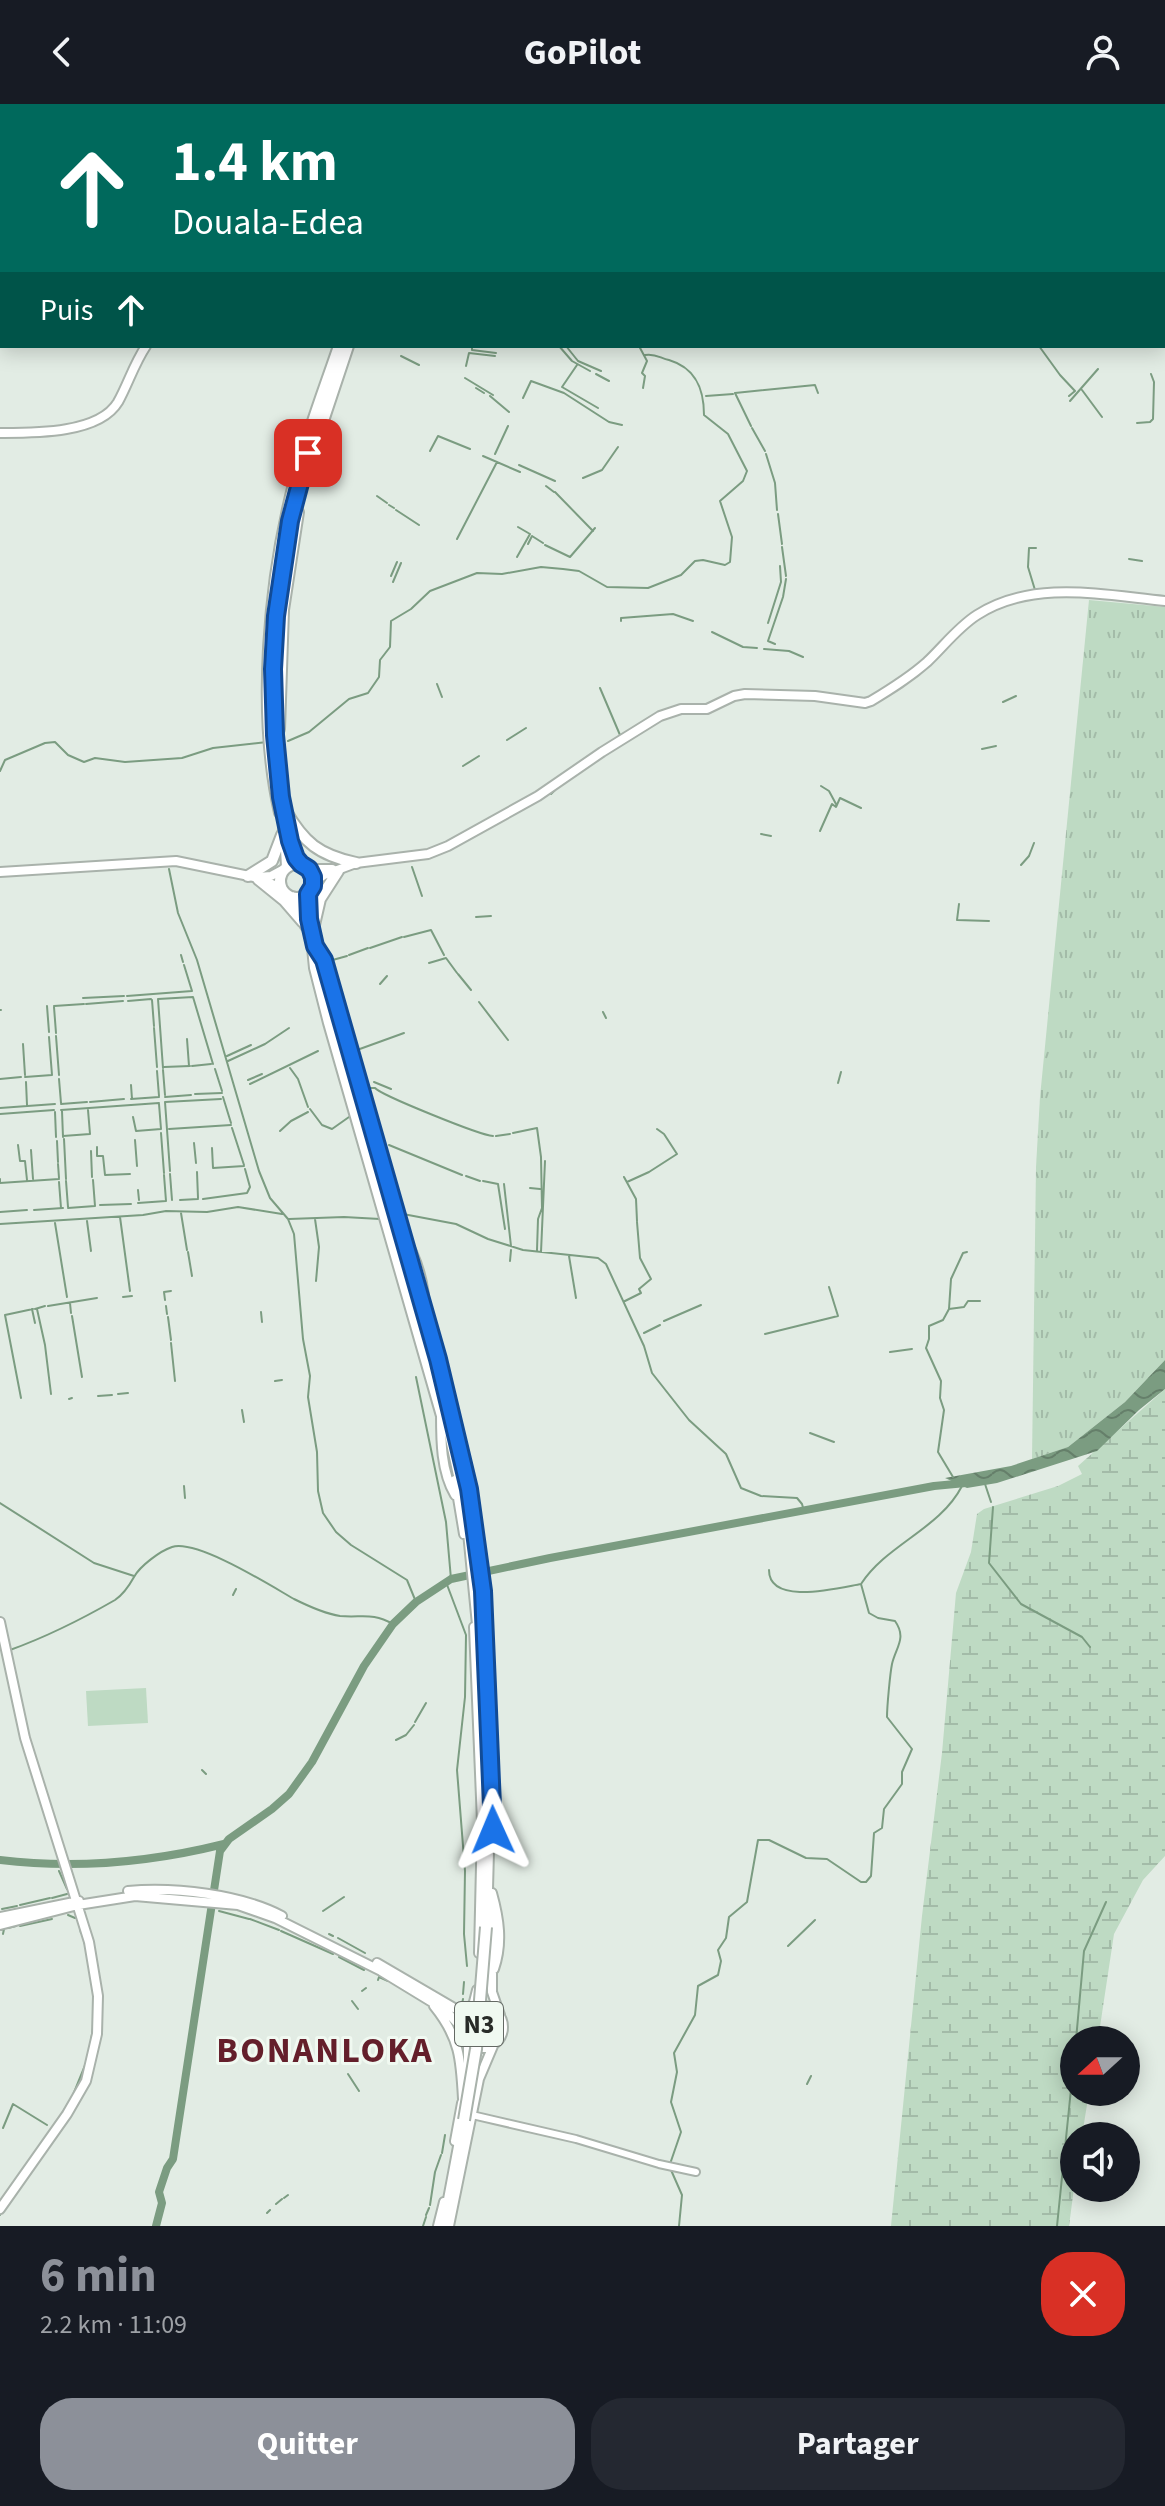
<!DOCTYPE html>
<html lang="fr">
<head>
<meta charset="utf-8">
<style>
	:root { --surface:#171b24; --page:#242831; --text:#f1f3f6; --muted:#9ea1a6; --accent:#8c9099 }
	body { margin:0; font-family:"Source Sans 3",sans-serif; background:var(--page); color:var(--text); height:100vh; display:flex; flex-direction:column; font-size:30px; white-space:nowrap }
	* { box-sizing:border-box; margin:0 }
	p { font-size:26px; color:var(--muted) }
	.icon { flex:none; width:44px; height:44px; fill:none; stroke:currentColor; stroke-width:2; stroke-linecap:round; stroke-linejoin:round }
	.map { position:relative; height:2122px; overflow:hidden }
	.panel { display:flex; flex-direction:column; background:var(--surface); flex:1 }
	.panel>* { flex:none }
	.top-card { position:absolute; left:0px; top:0px; width:1166px; height:244px; box-shadow:0 4px 20px #0003; background:#00695c; color:#fff; overflow:hidden }
	.needle { width:52px; rotate:249deg }
	.tools { position:absolute; left:1060px; top:1922px; display:grid; gap:16px }
	.tools a { display:grid; place-items:center; width:80px; height:80px; border-radius:50%; background:var(--surface); box-shadow:0 4px 20px #0003; font-size:40px }
	.pin { position:absolute; display:grid; place-items:center; width:68px; height:68px; color:#fff; margin:-34px; border-radius:16px; box-shadow:0 4px 12px #0006 }
	.me { position:absolute; width:88px; margin:-44px; rotate:359deg; stroke-linejoin:round; filter:drop-shadow(0 0 6px #0008) }
	.turn { display:flex; align-items:center; gap:28px; height:168px; padding:0 40px; font-size:36px }
	.turn .icon { width:104px; height:104px; stroke-width:2.5 }
	.turn b { display:block; font-size:56px; line-height:68px }
	.then { display:flex; align-items:center; height:76px; padding:0 40px; background:#0003; gap:16px; font-size:30px }
	.round { display:grid; place-items:center; flex:none; width:84px; height:84px; border-radius:32px; background:var(--page) }
	.headline { display:flex; align-items:center; justify-content:space-between; height:136px; padding:0 40px }
	h1 { font-size:48px; font-weight:700; line-height:60px; color:var(--accent) }
	.cta { display:flex; gap:16px; margin-top:auto; padding:16px 40px }
	.cta a { flex:1; height:92px; border-radius:32px; background:var(--accent); color:#fff; font-size:32px; font-weight:700; line-height:92px; text-align:center }
	.cta a+a { background:var(--page); color:var(--text) }
	header { display:flex; justify-content:space-between; align-items:center; height:104px; padding:0 40px; background:var(--surface); font-size:36px; font-weight:700 }
	.map>svg:first-child { display:block }
	.grass { fill:url(#grass-tufts) }
	.wetland { fill:url(#wetland-marsh) }
	.park { fill:#bedac3 }
	.water { fill:url(#water-waves) }
	.lines { fill:none; stroke-linecap:round; stroke-linejoin:round }
	.stream { stroke:#7b9c81; stroke-width:2 }
	.river { stroke:#7b9c81; stroke-width:8 }
	.minor-casing { stroke:#a9b2ab; stroke-width:10 }
	.major-casing { stroke:#a9b2ab; stroke-width:12 }
	.highway-casing { stroke:#a9b2ab; stroke-width:14 }
	.minor { stroke:#fff; stroke-width:6 }
	.major { stroke:#fff; stroke-width:8 }
	.highway { stroke:#fff; stroke-width:10 }
	.highway-bridge-casing { stroke:#a9b2ab; stroke-width:14; stroke-linecap:butt }
	.highway-bridge { stroke:#fff; stroke-width:10 }
	.route-casing { stroke:#114b97; stroke-width:20 }
	.route { stroke:#1a73e8; stroke-width:14 }
	.labels { text-anchor:middle; dominant-baseline:central; stroke-width:6; stroke-linejoin:round; paint-order:stroke }
	.shield { fill:#f0f9f1; stroke:#646964; stroke-width:2 }
	.shield-label { font-size:26px; font-weight:bold; fill:#282b28 }
	.district-label { font-size:36px; font-weight:bold; letter-spacing:2px; fill:#641f2b; stroke:#f0f9f1 }
</style>
</head>
<body>
<header><svg class="icon" aria-label="back" viewBox="0 0 24 24"><path d="M15 5l-7 7 7 7"/></svg>GoPilot<svg class="icon" aria-label="person" viewBox="0 0 24 24"><circle cx="12" cy="8" r="4"/><path d="M4 21q1-7 8-7t8 7"/></svg></header>
<div class="map">
<svg width="1165" height="2122" viewBox="0 0 1165 2122">
	<defs>
		<pattern id="grass-tufts" width="24" height="20" patternUnits="userSpaceOnUse" patternTransform="scale(2)"><rect width="24" height="20" fill="#bedac3"/><path d="M3 7l-1-3M5 7V3M7 7l1-3M15 17l-1-3M17 17v-4M19 17l1-3" fill="none" stroke="#a3bba8"/></pattern>
		<pattern id="wetland-marsh" width="20" height="14" patternUnits="userSpaceOnUse" patternTransform="scale(2)"><rect width="20" height="14" fill="#bedac3"/><path d="M1 5h8M5 5V1M11 12h8M15 12V8" fill="none" stroke="#a3bba8"/></pattern>
		<pattern id="water-waves" width="16" height="10" patternUnits="userSpaceOnUse" patternTransform="scale(2)"><rect width="16" height="10" fill="#7b9c81"/><path d="M0 5q4-4 8 0t8 0" fill="none" stroke="#657f6a"/></pattern>
	</defs>
	<rect width="100%" height="100%" fill="#e2ece4"/>
	<path class="grass" d="M1089,496L1165,503V1256L1125,1298L1068,1343L1032,1355L1036,1063L1040,993Z"/>
	<path class="wetland" d="M1165,1285V1752L1143,1776L1114,1830L1098,1936H1074V1988H1089L1082,2032H1074V2084L1069,2122H891L922,1812L942,1649L956,1489L971,1448L977,1410L984,1405L1058,1382L1082,1370L1078,1362Z"/>
	<path class="park" d="M146,1584L148,1619L88,1622L86,1587Z"/>
	<path class="water" d="M1165,1256V1285L1139,1306L1097,1347L997,1379L967,1384L945,1374L1011,1362L1068,1343L1125,1298Z"/>
	<g class="lines">
		<path class="stream" d="M870,0H878
			M43,2L47,0
			M807,2L808,0
			M0,19L2,18
			M472,242V246L496,249
			M559,242L572,257L590,267
			M566,242L578,257L601,267
			M639,242L647,257L642,269L645,272L643,284
			M1039,242L1060,271L1075,287L1069,292
			M401,252L419,261
			M577,261L562,283L598,304
			M466,262L469,249L495,252
			M596,270L609,277
			M465,274L493,291
			M476,284L484,289
			M1082,286L1102,313
			M490,292L509,308
			M706,292L733,290
			M523,294L531,277L564,289L609,318L622,321
			M1070,297L1098,265
			M1137,319L1150,318L1153,315L1154,278L1151,270
			M751,322L735,289L815,281L818,289
			M752,324L765,347
			M430,347L438,332L470,345
			M495,350L508,322
			M766,350L775,379L777,406
			M483,352L520,368
			M519,361L555,377
			M583,374L602,366L618,343
			M546,382L554,388
			M555,388L593,427
			M377,392L387,399
			M389,401L394,404
			M396,406L419,421
			M778,410L782,440
			M457,435L497,358
			M528,440L532,432L543,439
			M545,441L570,453L595,424
			M782,443L786,472
			M517,453L530,430L518,423
			M1129,455L1142,457
			M391,472L397,458
			M393,478L401,459
			M1035,486L1028,463L1029,444H1036
			M621,517V514L673,510L693,517
			M768,519L781,478L780,462
			M712,528L743,543L757,544
			M775,540L768,537L783,493L786,475
			M764,545L789,547L803,553
			M437,580L442,593
			M600,584L620,631
			M1003,598L1016,592
			M507,636L526,624
			M288,637L309,628L349,595L368,589L379,573L380,556L390,543L391,517L411,505L430,487L477,469L502,470L541,463L563,465L579,467L607,483L648,484L681,471L695,457L703,456L725,461L730,458L732,433L720,397L743,377L747,367L728,330L704,311C704,285 696,264 669,256C660,254 655,249 645,251
			M982,645L996,642
			M463,662L479,652
			M0,667L5,656L45,639L55,638L68,651L84,658L95,654L125,658L182,654L213,644L267,638
			M821,682L829,687L836,700
			M551,690L555,686
			M820,727L832,700L836,703L840,694L861,704
			M761,730L771,732
			M1021,761L1029,752L1034,739
			M412,763L422,792
			M169,765L178,809L197,856L259,1067L270,1094L288,1115L294,1130L303,1235L310,1272L308,1293L317,1348L318,1387L323,1409L336,1428L351,1441L407,1476L416,1498
			M959,800L957,816L989,817
			M476,813L491,812
			M404,833L431,826L444,851
			M370,844L402,833
			M181,851L183,858
			M349,851L368,844
			M329,857L347,852
			M429,859L446,854L457,869
			M458,870L471,886
			M380,880L387,872
			M127,892L192,887L184,861
			M83,894L124,892
			M152,896L154,922
			M128,897L151,895
			M479,898L508,936
			M86,900L123,897
			M47,902L49,928
			M54,902L84,900
			M54,903L56,929
			M0,906H1
			M603,908L606,914
			M154,924L157,963
			M56,932L59,971
			M187,935L189,962
			M23,940L25,971
			M357,946L404,929
			M227,952L251,941
			M228,957L265,940L289,924
			M192,962L211,960
			M164,963L190,962
			M163,964L158,895L193,893L213,960
			M290,964L298,975L308,1003
			M215,965L222,987
			M163,966L165,991
			M157,967L159,992
			M25,973L52,971L49,933
			M0,975L21,973
			M59,975L61,999
			M248,976L262,970
			M26,978L27,1001
			M374,978L391,985
			M838,979L841,968
			M250,980L318,947
			M131,981L132,995
			M366,984H375C381,991 479,1031 493,1032
			M195,990L222,989
			M165,993L191,991
			M223,993L231,1019
			M131,995L159,993
			M90,998L124,995
			M61,1000L87,998
			M159,1000L161,1025
			M0,1004L55,1000
			M310,1005L322,1021L332,1025L349,1013
			M61,1006L159,999
			M62,1007L63,1033
			M55,1008L56,1033
			M0,1010L54,1006
			M133,1013L136,1027L161,1025
			M232,1024L244,1061
			M169,1025L231,1021
			M280,1027L291,1017L308,1008
			M161,1029L164,1069
			M513,1029L537,1024L541,1053L542,1104L538,1115L537,1146
			M63,1032L90,1030L88,1006
			M496,1032L510,1030
			M64,1035L66,1075
			M135,1036L137,1062
			M57,1037L58,1058
			M194,1039L196,1059
			M18,1041L20,1057H25L27,1076
			M389,1041L462,1071
			M97,1043V1052H103L105,1071L130,1070
			M212,1044L213,1064L244,1062
			M31,1046L33,1075
			M91,1047L92,1073
			M58,1060L59,1074
			M170,1067L165,998L221,995
			M197,1068L198,1094
			M170,1070L172,1096
			M164,1071L166,1097
			M466,1072L480,1077
			M624,1073L636,1095L637,1117
			M0,1075V1079L59,1075
			M66,1077L68,1103
			M483,1077L498,1080L505,1125
			M59,1078L61,1104
			M627,1078L649,1068L677,1050L664,1030L657,1025
			M504,1080L511,1142
			M530,1084L540,1085
			M138,1086L139,1096
			M203,1095L247,1089L250,1083L245,1065
			M180,1096L198,1095
			M138,1099L166,1097
			M100,1101L131,1100
			M68,1104L95,1102L93,1076
			M34,1106L63,1104
			M0,1108L27,1106
			M181,1109L187,1146
			M403,1110L456,1120L488,1135L523,1146L598,1154L606,1160L644,1242L652,1269L689,1316L726,1350L741,1384L761,1392L797,1394L802,1400L804,1407
			M120,1113L130,1187
			M289,1115L344,1113L380,1115
			M315,1115L319,1143L316,1177
			M87,1117L91,1147
			M55,1119L67,1193
			M0,1120L143,1111L166,1107L207,1108L238,1103L282,1110
			M188,1148L192,1172
			M541,1148L545,1057
			M569,1152L576,1194
			M510,1157L511,1146
			M123,1193L132,1192
			M165,1196L164,1188L171,1187
			M625,1197L641,1189L639,1185L651,1175L640,1154L637,1118
			M70,1199L71,1209
			M48,1202L97,1194
			M166,1202L167,1210
			M32,1205L35,1219
			M35,1205L45,1202
			M37,1205L45,1241L51,1290
			M949,1205L964,1203L968,1197H980
			M261,1208L262,1218
			M72,1212L82,1273
			M168,1213L171,1236
			M664,1217L701,1201
			M644,1229L660,1221
			M765,1230L838,1212L829,1183
			M171,1239L175,1277
			M890,1248L912,1245
			M416,1273L446,1418L451,1475
			M275,1277L282,1276
			M118,1290L128,1289
			M98,1292L112,1291
			M21,1294L5,1211L33,1205
			M69,1295L72,1294
			M242,1306L244,1318
			M810,1329L834,1338
			M470,1354L472,1361
			M953,1373L938,1348L944,1306L940,1294L941,1277L926,1244L929,1235V1222L943,1216L949,1205L951,1175L963,1149L967,1148
			M985,1380L991,1398
			M184,1382L185,1394
			M0,1399L94,1459L134,1472
			M993,1403L989,1459L1021,1500L1082,1533L1090,1543
			M769,1466C769,1502 838,1484 861,1480
			M446,1478L466,1531L465,1593L457,1666L465,1767L464,1830L467,1862
			M233,1491L236,1485
			M10,1546C46,1533 82,1515 115,1496C124,1490 129,1482 134,1473C140,1462 160,1447 172,1443C197,1435 271,1482 294,1495C306,1501 327,1510 340,1512C362,1514 372,1508 393,1520
			M415,1618L426,1599
			M396,1636L406,1631L414,1621
			M202,1666L206,1670
			M59,1767L67,1785
			M52,1794L67,1790
			M20,1801L50,1794
			M2,1805L17,1802
			M219,1807L249,1815
			M323,1807L344,1793
			M68,1811L75,1814
			M250,1815L279,1826
			M20,1822L52,1815
			M8,1824L16,1822
			M80,1824L81,1829
			M0,1826L4,1825L3,1830
			M281,1827L333,1850
			M329,1830L333,1832
			M338,1834L365,1849
			M84,1838L86,1843
			M788,1842L815,1816
			M339,1853L364,1866
			M378,1876L379,1873L388,1877
			M362,1887L366,1884
			M463,1890L464,1878
			M352,1897L358,1905
			M462,1900L463,1895
			M1076,1936L1084,1847L1106,1798
			M91,1937L93,1924
			M96,1953L98,1942
			M348,1970L359,1987
			M807,1980L811,1972
			M73,1991L86,1959
			M58,2016L72,1993
			M3,2024L13,2000L47,2021
			M442,2049L445,2031
			M670,2060L681,2028L671,1998L677,1968L674,1949L695,1911L698,1882L718,1871L721,1857L718,1846L726,1834L729,1813L747,1798L758,1736H769L806,1754L827,1755L861,1778H866L871,1772L874,1729L882,1724L884,1705L902,1680V1668L912,1645L887,1613C887,1603 890,1570 892,1560C896,1543 907,1534 895,1517L878,1514L869,1509L861,1480C887,1440 940,1425 962,1382
			M671,2066L682,2091L679,2122
			M284,2094L288,2091
			M276,2100L282,2095
			M430,2101L435,2068L441,2051
			M267,2109L270,2106
			M0,2111V2110
			M426,2111L429,2104
			M423,2122L426,2113
			M1057,2122L1074,1956"/>
		<path class="river" d="M1117,0L1118,2
			M1164,42H1165
			M0,1756C74,1765 152,1758 224,1740
			M156,2122L162,2099L159,2088L167,2064L173,2055L220,1747L229,1735L272,1705L289,1690L312,1658L364,1562L393,1520L416,1498L451,1475L550,1454L934,1382L966,1379"/>
		<defs>
			<path id="minor" d="M472,2011L576,2035L659,2060L696,2068"/>
			<path id="major" d="M395,2L396,0
				M407,2V0
				M0,329C33,329 99,330 118,298C128,280 134,260 146,242
				M316,341L349,242
				M280,625L284,506L299,408
				M279,709C256,607 268,476 294,376C306,330 323,286 338,242
				M309,765H332
				M0,768L176,757L254,773L282,784
				M259,773L271,772L284,765
				M313,779L324,771L356,759L428,750L448,742L538,692L602,648L660,612L681,605H707L734,592L745,590L815,592L865,599L871,597C891,585 909,574 927,558C943,543 958,523 977,511C1033,475 1103,491 1165,497
				M315,842L324,856L358,980
				M312,844L314,864L328,919L441,1312
				M369,1016L385,1072
				M401,1128C417,1153 425,1179 425,1209
				M439,1258L474,1410L483,1487L488,1576
				M441,1310C441,1337 441,1367 455,1391
				M455,1376L464,1430
				M0,1518L25,1634L89,1838L98,1892L97,1930L86,1977L67,2010L0,2105
				M474,1523L482,1718L479,1849
				M489,1593L493,1743
				M128,1787C175,1783 240,1790 282,1812
				M492,1789C499,1814 503,1839 494,1865
				M492,1801V1888L500,1911
				M0,1813L79,1797
				M0,1821L78,1801L135,1792L238,1801L275,1814L381,1867L445,1906L461,1923
				M377,1859L454,1904L467,1909
				M461 1923a21 21 0 1 1 42 0a21 21 0 1 1-42 0Z
				M434,1902C460,1934 461,1956 463,1995
				M468,1908L474,1898L477,1886
				M468,1966V1939
				M455,2037L462,1999
				M438,2122L444,2098
				M449,2122L479,1975L493,1942"/>
			<path id="highway" d="M401,2V0
				M285,706C304,739 319,751 356,759
				M280 777a17 17 0 1 1 34 0a17 17 0 1 1-34 0Z
				M287,763C284,696 272,630 274,562C276,452 307,346 343,242
				M248,772L272,757L282,731
				M258,775L284,796L303,818
				M308,790L309,815L319,862L434,1257L467,1408L483,1572L488,1747L486,1823
				M292,793L306,822
				M314,821L320,795L338,767
				M444,2122L464,2016"/>
		</defs>
		<use href="#minor" class="minor-casing"/>
		<use href="#major" class="major-casing"/>
		<use href="#highway" class="highway-casing"/>
		<use href="#minor" class="minor"/>
		<use href="#major" class="major"/>
		<use href="#highway" class="highway"/>
		<defs>
			<path id="highway-bridge" d="M464,2016L476,1945L486,1823"/>
		</defs>
		<use href="#highway-bridge" class="highway-bridge-casing"/>
		<use href="#highway-bridge" class="highway-bridge"/>
	</g>
	<g class="lines">
		<defs>
			<path id="route" d="M308,349L290,417L276,512L273,565L275,631L281,693L290,737L296,754L301,760L309,765L313,773V782L308,790L309,815L315,842L324,856L438,1255L469,1385L483,1487L493,1726"/>
		</defs>
		<use href="#route" class="route-casing"/>
		<use href="#route" class="route"/>
	</g>
	<g class="labels">
		<rect class="shield" x="455" y="1898" width="48" height="44" rx="6"/>
		<g class="shield-label">
			<text x="479" y="1920">N3</text>
		</g>
		<g class="district-label">
			<text x="325" y="1946">BONANLOKA</text>
		</g>
	</g>
</svg>
<div class="tools">
<a><svg class="needle" viewBox="-14 -14 28 28"><path d="M0-13l5 13h-10z" fill="#e53935"/><path d="M0 13l5-13h-10z" fill="#9ea1a6"/></svg></a>
<a><svg class="icon" aria-label="sound" viewBox="0 0 24 24"><path d="M4 9h4l5-4v14l-5-4H4zM17 9q2 3 0 6"/></svg></a>
</div>
<div class="pin" style="left:308px;top:349px;background:#d93025"><svg class="icon" aria-label="arrive" viewBox="0 0 24 24"><path d="M6 21V4h12l-3 4 3 4H6"/></svg></div>
<svg class="me" style="left:493px;top:1726px" viewBox="-20 -20 40 40"><path d="M0-17L14 15 0 8-14 15z" fill="#1a73e8" stroke="#fff" stroke-width="4"/></svg>
<div class="top-card">
<div class="turn"><svg class="icon" aria-label="ahead" viewBox="0 0 24 24"><path d="M12 20V5M6 11l6-6 6 6"/></svg><div><b>1.4 km</b>Douala-Edea</div></div>
<div class="then">Puis<svg class="icon" aria-label="ahead" viewBox="0 0 24 24"><path d="M12 20V5M6 11l6-6 6 6"/></svg></div>
</div>
</div>
<section class="panel">
<div class="headline"><div><h1>6 min</h1><p>2.2 km · 11:09</p></div><a class="round" style="background:#d93025;color:#fff"><svg class="icon" aria-label="close" viewBox="0 0 24 24"><path d="M6 6l12 12M18 6L6 18"/></svg></a></div>
<div class="cta"><a>Quitter</a><a>Partager</a></div>
</section>
</body>
</html>
